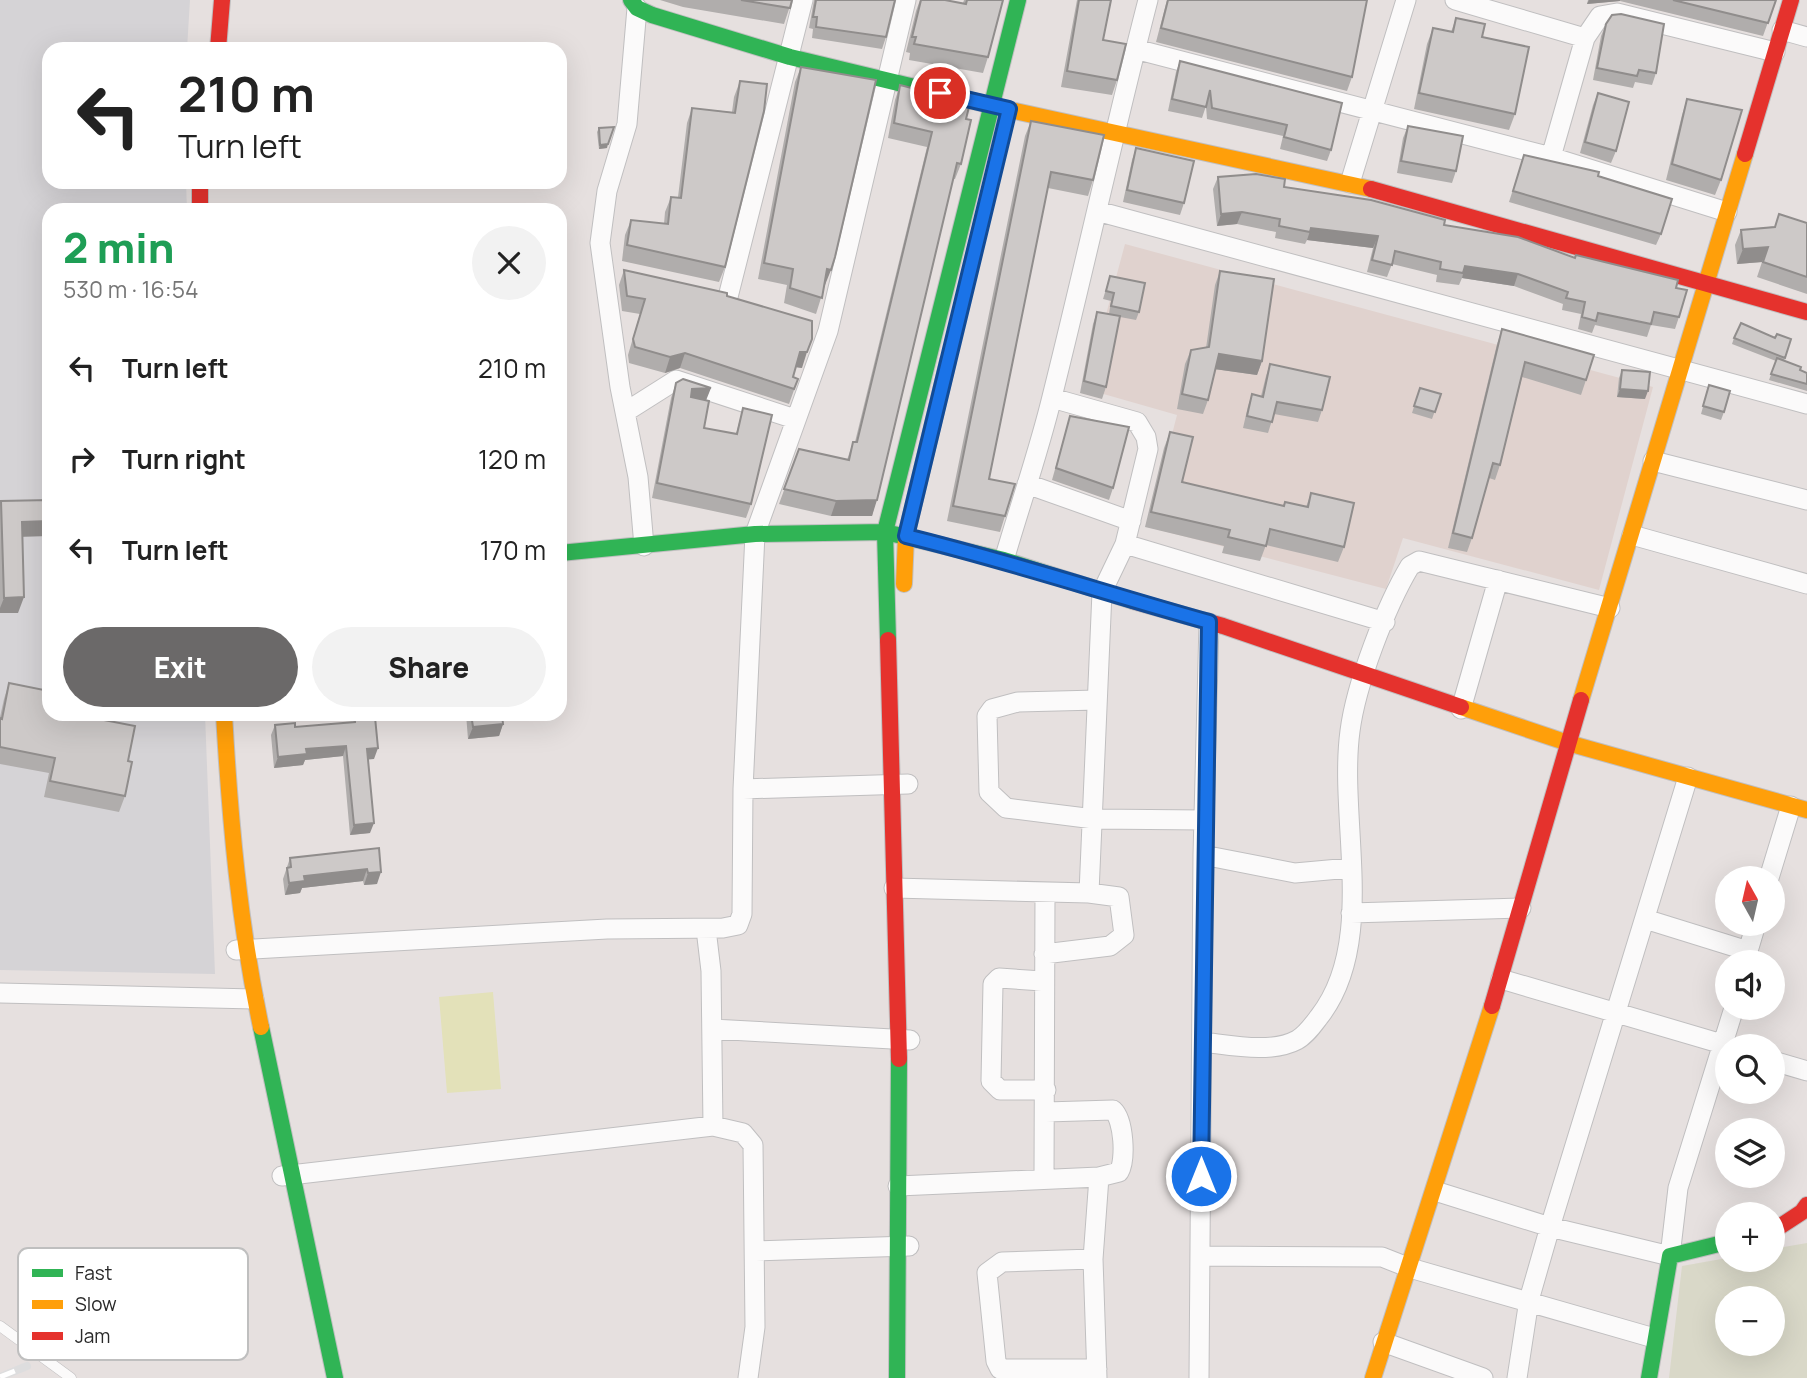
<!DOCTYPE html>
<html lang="en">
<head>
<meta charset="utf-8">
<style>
	:root { --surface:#fff; --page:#f2f2f2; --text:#222; --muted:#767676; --accent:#6b6969 }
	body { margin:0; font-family:Manrope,sans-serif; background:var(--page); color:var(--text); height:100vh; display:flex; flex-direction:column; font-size:26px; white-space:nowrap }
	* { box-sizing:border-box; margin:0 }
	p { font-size:23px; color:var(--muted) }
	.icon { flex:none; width:38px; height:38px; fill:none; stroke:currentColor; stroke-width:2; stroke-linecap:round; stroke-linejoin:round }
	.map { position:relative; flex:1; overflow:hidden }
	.drawer { position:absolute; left:42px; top:203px; width:525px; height:518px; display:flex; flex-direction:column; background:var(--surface); border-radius:21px; box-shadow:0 7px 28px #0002 }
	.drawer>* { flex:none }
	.hud { position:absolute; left:42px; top:42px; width:525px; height:147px; border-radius:21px; box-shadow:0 7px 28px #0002; background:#fff; color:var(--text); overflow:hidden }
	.needle { width:46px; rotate:352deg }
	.buttons { position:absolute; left:1715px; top:866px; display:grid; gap:14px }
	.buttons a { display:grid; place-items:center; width:70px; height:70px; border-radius:50%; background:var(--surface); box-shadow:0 7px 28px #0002; font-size:35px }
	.pin { position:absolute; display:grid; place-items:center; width:60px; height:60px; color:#fff; margin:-30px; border:4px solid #fff; border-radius:50%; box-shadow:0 2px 7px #0007 }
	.me { position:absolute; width:77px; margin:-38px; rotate:0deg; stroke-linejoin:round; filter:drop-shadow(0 0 5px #0008) }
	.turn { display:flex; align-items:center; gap:24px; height:147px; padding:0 21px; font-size:32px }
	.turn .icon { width:91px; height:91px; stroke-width:2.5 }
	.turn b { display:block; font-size:49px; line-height:60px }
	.round { display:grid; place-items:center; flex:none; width:74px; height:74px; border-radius:37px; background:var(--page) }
	.head { display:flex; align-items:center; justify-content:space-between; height:119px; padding:0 21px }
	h1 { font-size:42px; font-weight:800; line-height:52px; color:#1e9e55 }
	.button { display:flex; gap:14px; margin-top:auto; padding:14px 21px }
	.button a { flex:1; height:80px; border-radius:42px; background:var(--accent); color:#fff; font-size:28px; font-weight:800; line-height:80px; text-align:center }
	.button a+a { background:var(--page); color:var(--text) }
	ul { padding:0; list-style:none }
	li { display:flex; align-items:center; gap:21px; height:91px; padding:0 21px }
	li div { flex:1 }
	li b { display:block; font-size:26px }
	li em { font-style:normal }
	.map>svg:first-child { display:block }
	.industrial { fill:#d5d3d6 }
	.education { fill:#e0d2ce }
	.cemetery { fill:#d9d8c8; fill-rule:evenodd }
	.pitch { fill:#e3e1b9 }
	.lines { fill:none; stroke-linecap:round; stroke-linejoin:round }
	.lane-casing { stroke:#c0bfc0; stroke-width:11 }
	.street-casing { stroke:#c0bfc0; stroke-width:21 }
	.fast-casing { stroke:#c0bfc0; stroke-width:18 }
	.slow-casing { stroke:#c0bfc0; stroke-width:18 }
	.jam-casing { stroke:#c0bfc0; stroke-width:18 }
	.lane { stroke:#fbfafa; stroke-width:10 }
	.street { stroke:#fbfafa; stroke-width:19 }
	.fast { stroke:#30b455; stroke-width:16 }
	.slow { stroke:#ff9f0a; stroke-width:16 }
	.jam { stroke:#e5322d; stroke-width:16 }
	.rail-casing { stroke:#ddddde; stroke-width:8 }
	.rail { stroke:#fff; stroke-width:5; stroke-dasharray:16; stroke-linecap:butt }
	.wall { fill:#b0adac }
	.shaded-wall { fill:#908d8c }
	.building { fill:#cdc9c8; stroke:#908d8c; stroke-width:2 }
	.route-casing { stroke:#114b97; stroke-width:18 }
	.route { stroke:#1a73e8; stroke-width:12 }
	.key { fill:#fff; stroke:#bfbfbf; stroke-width:2 }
	.key-label { font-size:19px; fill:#292929 }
</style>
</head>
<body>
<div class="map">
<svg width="1807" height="1378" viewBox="0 0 1807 1378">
	<rect width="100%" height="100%" fill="#e6e0df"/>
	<path class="industrial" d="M0,0H190L187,49H49V182H186L187,210H49V714H205L215,974L0,970Z"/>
	<path class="education" d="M1125,244L1653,387L1599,590L1403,538L1386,589L1148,527L1177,415L1086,389Z"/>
	<path class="cemetery" d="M1807,1243V1378H1669L1682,1266L1727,1258L1773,1260V1249ZM1727,1298H1773V1344H1727Z"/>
	<path class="pitch" d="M493,992L501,1089L447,1093L439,997Z"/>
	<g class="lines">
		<defs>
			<path id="lane" d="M0,1326L71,1378"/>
			<path id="street" d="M1455,0L1585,38L1551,157
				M637,8L627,124L607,191L600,243L620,387L638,477L644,546
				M1782,30L1807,37
				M1585,38L1600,16L1617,13L1775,52
				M1135,49L1551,157L1727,212
				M1350,183L1406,0
				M1097,211L1807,404
				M728,297L803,0
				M1052,398L1137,422L1146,437L1148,449L1125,544L1102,592L1089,893
				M627,411L676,380L795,419
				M1653,461L1807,500
				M1027,484L1131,521
				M1632,535L1807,584
				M1125,544L1385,622
				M1004,560C1020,505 1039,451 1052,397C1085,265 1114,132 1148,0
				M1097,700L1018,702L992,709L987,716L989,792L1006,808L1094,819L1204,820
				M1461,709L1498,580
				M743,789L908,784
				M1203,855L1295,873L1350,868
				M1769,878L1791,806
				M894,888L1089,893L1119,897L1124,935L1110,946L1044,954
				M1351,913L1521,908
				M1645,919L1748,951
				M706,929L711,971L713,1126
				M236,950L607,929L723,928L738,925L742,914L743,789L755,534L828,331L906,0
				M1745,961L1756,924
				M1501,979L1729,1046
				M1042,981L999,978L993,984L991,1081L1000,1090H1046
				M0,993L254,999
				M712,1029L910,1040
				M1202,1042C1230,1045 1271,1054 1297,1040C1306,1035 1313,1025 1319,1017C1378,942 1338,820 1350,731C1356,684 1386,606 1410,566L1419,561L1610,608
				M1773,1061L1807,1071
				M282,1176L713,1126L743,1133L753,1145L755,1327L748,1378
				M1044,1178L1045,893
				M898,1186L1099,1177L1119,1172C1126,1160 1124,1120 1113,1110L1046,1112
				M1435,1191L1550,1227L1670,1256L1678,1188L1734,1008
				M756,1251L909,1246
				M1200,1256L1382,1257L1410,1268L1654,1338
				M1093,1259L1002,1262L987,1273L996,1361L1000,1369H1097
				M1383,1342L1483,1378
				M1097,1378L1093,1259L1099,1177
				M1199,1378L1203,855L1209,623
				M1517,1378L1529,1300L1550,1227L1688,777"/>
			<path id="fast" d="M631,0L637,8L652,15L790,57L1006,109
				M560,553L755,534L885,532L1004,560L1133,601
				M888,640L885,532L1018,0
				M261,1027L335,1378
				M897,1378L899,1059
				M1649,1378L1670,1256L1727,1242"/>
			<path id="slow" d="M1006,109L1371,189
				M904,584L906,536L948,361
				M1581,700L1745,154
				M1461,707L1568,743L1807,810
				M224,714C230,820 239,923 261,1027
				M1373,1378L1492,1006"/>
			<path id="jam" d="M218,49L222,0
				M1745,154L1791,0
				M200,182V210
				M1371,189L1807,312
				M1133,601L1223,626L1461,707
				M888,640L899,1059
				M1492,1006L1581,700
				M1773,1231L1802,1212L1807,1205"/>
		</defs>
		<use href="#lane" class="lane-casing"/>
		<use href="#street" class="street-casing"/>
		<use href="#fast" class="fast-casing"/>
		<use href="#slow" class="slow-casing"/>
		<use href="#jam" class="jam-casing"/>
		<use href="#lane" class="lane"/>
		<use href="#street" class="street"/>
		<use href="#fast" class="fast"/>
		<use href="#slow" class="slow"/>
		<use href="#jam" class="jam"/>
		<defs>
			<path id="rail" d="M0,1377L27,1366"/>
		</defs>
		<use href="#rail" class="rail-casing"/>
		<use href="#rail" class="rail"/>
	</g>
	<path class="wall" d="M660,0H792L784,24L683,7Z
		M814,0H895L886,37L882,49L812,38L813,29L809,28Z
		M920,0L963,3L964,0H1003L988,57L983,73L909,60L910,53L906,52L916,11Z
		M1077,0H1111L1103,40L1117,80L1112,95L1061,87Z
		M1167,0H1367L1352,77L1347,91L1156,42Z
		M1588,0H1776L1763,36L1620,1L1587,4Z
		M1456,18L1482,37L1515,114L1509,130L1414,109L1427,44L1433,28L1451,32Z
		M1606,24L1656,73L1652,85L1635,82L1633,88L1593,80L1601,36Z
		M1180,61L1331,150L1327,161L1280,149L1283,136L1207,119L1206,106L1202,118L1168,111L1176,72Z
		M801,67L825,285L816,314L784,303L787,285L758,279L795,82Z
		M740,81L725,267L719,282L622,261L625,235L631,220L664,224L665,212L671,197H678L687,123L692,108L732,112L734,97Z
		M900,85L966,119L961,164L955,179H953L872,516H831L779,504L799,449L847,460L853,442H855L927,147L888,138L895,100Z
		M1598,93L1616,151L1611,163L1580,153L1593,105Z
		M1687,99L1721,180L1715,195L1666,180L1682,115Z
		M1031,121L1093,180L1088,196L1048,188L989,479L1005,516L1000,532L947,521L1025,136Z
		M1408,126L1456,171L1452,183L1397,173L1403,138Z
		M599,128L607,148L599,149L597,132Z
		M1136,148L1184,203L1180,215L1123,202L1132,160Z
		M1524,155L1598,176L1661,234L1656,245L1509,202Z
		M1218,177L1284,187L1444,225L1575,258L1676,288L1679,317L1675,329L1651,325L1647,337L1595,325L1592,333L1578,329L1581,314L1562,310L1563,304L1514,286L1462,278L1459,285L1436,282L1437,275L1392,264L1387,277L1367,272L1373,248L1307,240L1305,244L1275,238L1276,232L1237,224L1217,226L1213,189Z
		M1807,223V294L1757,277L1762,262L1737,264L1735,245L1741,230Z
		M624,270L727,296L802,368L796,367L793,377L798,379L789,404L680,368L665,373L629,363L628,355L640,314L622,311L619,285Z
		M1220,271L1262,361L1257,375L1215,369L1208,400L1203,414L1177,409L1185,364L1191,350L1206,348L1215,285Z
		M1110,276L1139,312L1136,320L1120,317L1106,387L1102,399L1080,393L1093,324L1097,312L1109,314L1111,301L1103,299Z
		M1502,329L1586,380L1581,395L1522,377L1500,465L1495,480L1489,478L1472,538L1467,552L1448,548L1497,344Z
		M1734,338L1791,339L1784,361L1800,370L1807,373V391L1769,380L1776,361L1732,344Z
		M1270,364L1322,410L1318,422L1274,414L1268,433L1243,428L1248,406L1252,394L1261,396L1266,376Z
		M1622,370L1645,399L1617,397L1619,378Z
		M676,383L706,400L704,428L736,434L743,408L751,504L746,518L652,498L671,398Z
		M1709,385L1724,412L1721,420L1701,414Z
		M1420,388L1441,394L1432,419L1412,413Z
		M1070,416L1113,488L1109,500L1052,480Z
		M1170,432L1182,482L1284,506L1306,507L1311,493L1344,547L1338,562L1266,545L1260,561L1222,553L1224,546L1145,527L1164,448Z
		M1,501L18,613H0V504Z
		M9,683L49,714L128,761L125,796L119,812L44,797L49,773L0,764V717L4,699Z
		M466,714H502L503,724L499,736L468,739Z
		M355,718L374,759H368L370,833L350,835L343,756L305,760L303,765L274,768L271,735L275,725L295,727L353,722Z
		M379,848L377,884L364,885L363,881L302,888L300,893L285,895L283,879L290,858Z"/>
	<path class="shaded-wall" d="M1589,0H1620V1L1587,4Z
		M608,144L607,148L599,149L600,145Z
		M1242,212L1237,224L1217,226L1221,214Z
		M1311,228L1378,236L1373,248L1307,240Z
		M1768,247L1762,262L1737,264L1743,249Z
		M1465,266L1518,274L1514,286L1462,278Z
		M827,269L831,270L825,285H821Z
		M800,352H807L802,368L795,367Z
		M685,353L680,368L665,373L670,357Z
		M1219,354L1262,361L1257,375L1214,369Z
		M711,388L705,403H687L692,389Z
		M1620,389L1648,391L1645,399L1617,397Z
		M877,500L872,516H831L836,501Z
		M49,521V536L17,537L22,522Z
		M24,597L18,613H0V608L4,598Z
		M503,724L499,736L468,739L473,727Z
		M346,746L343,756L305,760L303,765L274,768L278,757L306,749Z
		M378,748L374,759L363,760L367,749Z
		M374,823L370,833L350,835L354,825Z
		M367,869L363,881L302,888L300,893L285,895L289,883L304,876Z
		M381,872L377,884L364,885L368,873Z"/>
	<path class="building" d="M741,0H792L790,8Z
		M816,0H895L886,37L816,27L817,17H813Z
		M921,0H945L966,4L967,0H1003L988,57L914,44L916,37H912Z
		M1079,0H1111L1103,40L1126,44L1117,80L1067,71Z
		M1168,0H1367L1352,77L1161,28Z
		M1673,0H1776L1768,23Z
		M1621,14L1664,24L1656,73L1639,70L1637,76L1597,68L1606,24L1612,15Z
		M1456,18L1485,24L1482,37L1529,47L1515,114L1419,93L1433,28L1453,32Z
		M1180,61L1342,103L1331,150L1284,137L1287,125L1212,108L1210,90L1206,107L1172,99Z
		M801,67L876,80L835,257L831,270L827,269L822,298L790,288L793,269L764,263Z
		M740,81L767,84L764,111L725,267L627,245L631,220L668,224L671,197L681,198L692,108L735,113Z
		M900,85L970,103L966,119L971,120L961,164L957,163L877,500L836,501L784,489L799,449L849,460L853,442H857L932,132L894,123Z
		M1598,93L1629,102L1616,151L1585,142Z
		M1687,99L1742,110L1721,180L1672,164Z
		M1031,121L1104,135L1093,180L1051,172L989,479L1015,484L1005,516L953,506Z
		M1408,126L1463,136L1456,171L1401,161Z
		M614,127L608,144L600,145L599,128Z
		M1136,148L1194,161L1184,203L1127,190Z
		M1524,155L1599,172L1598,176L1672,199L1661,234L1513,191Z
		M1256,174L1285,179L1284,187L1371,200L1445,220L1444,225L1518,237L1575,258L1576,255L1678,280L1676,288L1687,290L1679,317L1654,312L1651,324L1598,313L1596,321L1582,317L1585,302L1566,298L1568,292L1518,274L1465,266L1463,273L1440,269L1441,262L1395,251L1392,265L1372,260L1378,236L1311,228L1310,232L1279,226L1280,219L1242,212L1221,214L1218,177Z
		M1779,214L1807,223V277L1763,262L1768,247L1743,249L1741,230L1775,227Z
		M624,270L727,293V296L812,321V339L807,352H800L793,377L798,379L794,389L685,353L670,357L635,347L633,339L645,299L627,296Z
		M1220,271L1274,279L1262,361L1219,354L1208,400L1182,394L1191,350L1209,347Z
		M1110,276L1145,283L1139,312L1111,306L1114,293L1106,291Z
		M1097,312L1120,316L1106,387L1084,381Z
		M1741,323L1775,338L1777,334L1791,339L1785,358L1734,338Z
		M1502,329L1594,355L1586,380L1525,362L1500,465L1493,463L1472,538L1453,533Z
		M1777,358L1801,367L1800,370L1807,373V384L1771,374Z
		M1270,364L1330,377L1322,410L1277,402L1272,422L1247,416L1252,394L1263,397Z
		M1622,370L1650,372L1648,391L1620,389Z
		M683,379L711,388L692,389L691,397L709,401L704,428L737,434L743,408L772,415L751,504L657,483L676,383Z
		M1709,385L1730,391L1724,412L1703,406Z
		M1420,388L1441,394L1435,412L1414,406Z
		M1070,416L1129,427L1113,488L1056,468Z
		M1170,432L1193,437L1182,482L1284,506L1285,502L1308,507L1311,493L1354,503L1344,547L1270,529L1266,546L1228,537L1230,530L1151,512Z
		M49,500V521L22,522L24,597L4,598L1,501Z
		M9,683L49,691V714H73L135,726L128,761L132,762L125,796L50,781L55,758L0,747V718L2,719Z
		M471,714H502L503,724L473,727Z
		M375,717L378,748L367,749L374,823L354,825L346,746L306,749L307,754L278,757L275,725L295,723V727L355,722V718Z
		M379,848L381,872L368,873L367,869L304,876L305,881L289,883L287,868L291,867L290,858Z"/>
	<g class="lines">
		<defs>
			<path id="route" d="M940,93L1009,109L906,536C1009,561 1108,594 1209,622L1201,1176"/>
		</defs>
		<use href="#route" class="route-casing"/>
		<use href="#route" class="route"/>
	</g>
	<rect x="18" y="1248" width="230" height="112" rx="10" class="key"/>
	<rect x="32" y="1269" width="31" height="8" fill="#30b455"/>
	<rect x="32" y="1300" width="31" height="9" fill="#ff9f0a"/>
	<rect x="32" y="1332" width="31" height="8" fill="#e5322d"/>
	<g class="key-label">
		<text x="75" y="1280">Fast</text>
		<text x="75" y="1311">Slow</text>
		<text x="75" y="1343">Jam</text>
	</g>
</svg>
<div class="buttons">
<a><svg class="needle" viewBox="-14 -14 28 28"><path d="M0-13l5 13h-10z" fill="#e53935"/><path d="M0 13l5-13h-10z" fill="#767676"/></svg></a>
<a><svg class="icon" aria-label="sound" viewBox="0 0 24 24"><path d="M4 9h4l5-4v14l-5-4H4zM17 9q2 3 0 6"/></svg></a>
<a><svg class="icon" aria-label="search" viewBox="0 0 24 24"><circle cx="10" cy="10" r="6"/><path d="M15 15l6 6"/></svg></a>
<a><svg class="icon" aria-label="layers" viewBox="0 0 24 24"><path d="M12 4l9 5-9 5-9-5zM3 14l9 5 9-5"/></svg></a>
<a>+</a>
<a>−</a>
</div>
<div class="pin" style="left:940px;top:93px;background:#d93025"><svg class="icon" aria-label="arrive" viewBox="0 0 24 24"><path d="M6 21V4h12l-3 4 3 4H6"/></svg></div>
<svg class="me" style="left:1201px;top:1176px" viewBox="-20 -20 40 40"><circle r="17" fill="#1a73e8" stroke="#fff" stroke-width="3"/><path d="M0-11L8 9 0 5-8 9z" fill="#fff"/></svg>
<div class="hud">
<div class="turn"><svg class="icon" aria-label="left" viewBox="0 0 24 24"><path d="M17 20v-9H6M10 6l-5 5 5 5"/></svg><div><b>210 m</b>Turn left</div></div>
</div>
<section class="drawer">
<div class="head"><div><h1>2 min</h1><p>530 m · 16:54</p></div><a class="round"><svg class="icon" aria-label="close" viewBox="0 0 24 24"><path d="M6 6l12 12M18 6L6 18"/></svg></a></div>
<ul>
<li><svg class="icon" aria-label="left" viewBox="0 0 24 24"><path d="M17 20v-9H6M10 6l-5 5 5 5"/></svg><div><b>Turn left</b></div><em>210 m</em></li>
<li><svg class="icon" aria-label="right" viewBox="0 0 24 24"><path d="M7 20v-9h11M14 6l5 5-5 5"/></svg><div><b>Turn right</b></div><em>120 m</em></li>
<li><svg class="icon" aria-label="left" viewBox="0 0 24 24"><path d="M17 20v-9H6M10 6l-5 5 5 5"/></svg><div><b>Turn left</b></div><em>170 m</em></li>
</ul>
<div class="button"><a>Exit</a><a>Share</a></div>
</section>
</div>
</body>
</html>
